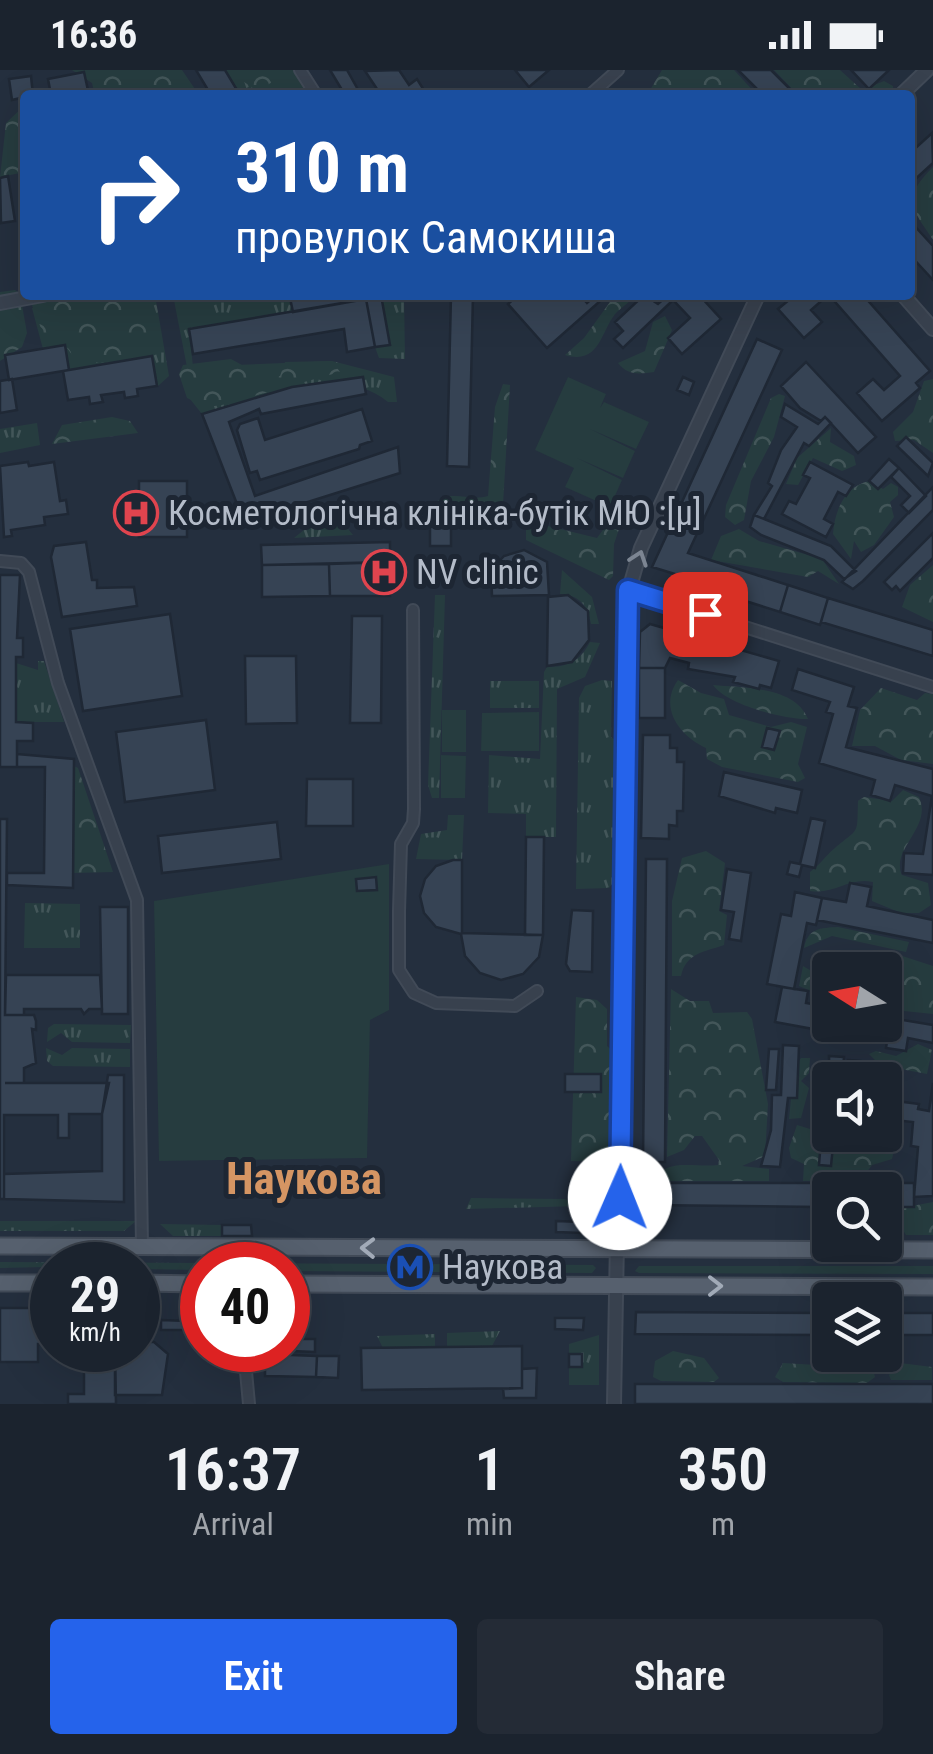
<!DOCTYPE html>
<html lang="en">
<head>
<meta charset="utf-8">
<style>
	:root { --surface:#1b232e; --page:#242b36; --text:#f1f3f6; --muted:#a0a4aa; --line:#39404a; --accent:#2563eb }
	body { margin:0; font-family:"Roboto Condensed",sans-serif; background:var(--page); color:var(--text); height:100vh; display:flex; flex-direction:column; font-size:38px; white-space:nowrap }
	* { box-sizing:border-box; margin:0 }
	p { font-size:32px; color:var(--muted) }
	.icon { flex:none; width:55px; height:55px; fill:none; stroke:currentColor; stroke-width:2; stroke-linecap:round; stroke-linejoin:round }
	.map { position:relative; height:1334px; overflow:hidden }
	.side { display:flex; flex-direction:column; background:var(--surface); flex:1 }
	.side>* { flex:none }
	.hud { position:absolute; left:20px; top:20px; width:895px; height:210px; border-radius:10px; box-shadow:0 10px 40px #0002,0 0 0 2px var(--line); background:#1a4fa0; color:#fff; overflow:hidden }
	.needle { width:65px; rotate:281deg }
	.fabs { position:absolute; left:812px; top:882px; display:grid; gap:20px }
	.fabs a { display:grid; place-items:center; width:90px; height:90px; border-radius:10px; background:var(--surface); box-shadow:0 10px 40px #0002,0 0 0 2px var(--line); font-size:50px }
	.speed { position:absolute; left:30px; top:1172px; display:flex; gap:20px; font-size:50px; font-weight:700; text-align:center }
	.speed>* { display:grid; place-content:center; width:130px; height:130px; border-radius:50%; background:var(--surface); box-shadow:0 10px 40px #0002,0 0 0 2px var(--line); line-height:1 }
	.speed small { font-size:25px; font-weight:400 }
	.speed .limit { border:15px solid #d22; background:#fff; color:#111 }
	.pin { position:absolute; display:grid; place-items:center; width:85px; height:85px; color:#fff; margin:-42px; border-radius:20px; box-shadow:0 5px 15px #0006 }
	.me { position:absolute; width:110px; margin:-55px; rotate:1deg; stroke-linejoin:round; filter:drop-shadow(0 0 8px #0008) }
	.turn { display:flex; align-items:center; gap:35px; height:210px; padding:0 50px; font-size:45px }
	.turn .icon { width:130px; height:130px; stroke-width:2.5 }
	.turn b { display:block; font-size:70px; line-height:85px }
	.eta { display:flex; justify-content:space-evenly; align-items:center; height:170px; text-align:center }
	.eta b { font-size:60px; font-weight:600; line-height:70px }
	.action { display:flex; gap:20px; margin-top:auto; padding:20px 50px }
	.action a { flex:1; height:115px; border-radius:10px; background:var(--accent); color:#fff; font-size:40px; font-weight:600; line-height:115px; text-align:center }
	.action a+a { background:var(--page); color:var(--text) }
	.status { display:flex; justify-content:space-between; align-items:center; height:70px; padding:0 50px; background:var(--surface); direction:ltr }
	.status svg { height:28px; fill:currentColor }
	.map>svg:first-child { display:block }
	.grass { fill:url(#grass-tufts) }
	.forest { fill:url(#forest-crowns) }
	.park { fill:#263c3f }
	.building { fill:#364354; stroke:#1f2835; stroke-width:2.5 }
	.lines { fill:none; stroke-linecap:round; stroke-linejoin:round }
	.minor-casing { stroke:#414a57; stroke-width:14 }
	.tertiary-casing { stroke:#414a57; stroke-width:16 }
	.primary-casing { stroke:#414a57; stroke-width:19 }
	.minor { stroke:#38414e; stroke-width:10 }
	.tertiary { stroke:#38414e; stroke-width:12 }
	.primary { stroke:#56606e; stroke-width:15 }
	.oneway { stroke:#7c8592 }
	.oneway2 { stroke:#a1aab7 }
	.route-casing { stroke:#184099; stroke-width:25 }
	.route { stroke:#2563eb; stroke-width:18 }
	.labels { text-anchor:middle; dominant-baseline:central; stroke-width:10; stroke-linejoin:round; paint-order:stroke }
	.poi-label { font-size:35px; fill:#b4bcc9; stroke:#1d2633; text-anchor:start }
	.district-label { font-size:45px; font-weight:bold; fill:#d59563; stroke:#1d2633 }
</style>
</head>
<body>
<div class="status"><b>16:36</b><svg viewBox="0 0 49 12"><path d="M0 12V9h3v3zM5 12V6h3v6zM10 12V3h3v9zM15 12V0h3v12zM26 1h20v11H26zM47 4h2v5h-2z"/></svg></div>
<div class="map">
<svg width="933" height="1334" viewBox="0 0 933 1334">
	<defs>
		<pattern id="grass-tufts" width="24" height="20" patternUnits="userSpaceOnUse" patternTransform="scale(2.5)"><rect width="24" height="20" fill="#263c3f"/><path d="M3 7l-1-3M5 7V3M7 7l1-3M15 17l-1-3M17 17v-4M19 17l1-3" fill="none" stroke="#435659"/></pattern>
		<pattern id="forest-crowns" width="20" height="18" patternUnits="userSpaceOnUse" patternTransform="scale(2.5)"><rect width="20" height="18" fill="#263c3f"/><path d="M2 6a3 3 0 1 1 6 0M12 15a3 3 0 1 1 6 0" fill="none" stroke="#435659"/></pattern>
	</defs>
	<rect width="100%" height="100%" fill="#242f3e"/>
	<path class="grass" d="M225,0H295L310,25H240Z
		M101,225H155L169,306L158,316L152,286L69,300L43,279L32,238Z
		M173,225H301V226L290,228L293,242L189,259L193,297H187Z
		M378,225H404L405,289L379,288L375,277Z
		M332,291L394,307L397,332H388C338,291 258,330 202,344L186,324L236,295Z
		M37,353L40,375L0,383V359Z
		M336,444L353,465L294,468L320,447Z
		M562,500L592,527L599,554H591C588,535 579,525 560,524Z
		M435,525H445L439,728H432L428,715Z
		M590,572L600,573L585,607L557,619L556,767H526V744L488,743L489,685L540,689L544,602L547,597C567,597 580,592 590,572Z
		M38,591H44L64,652H16V593L38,600Z
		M602,610L612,611L611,667L617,672L615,810L609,818L576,819L579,628L585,616Z
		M490,611H539V638H490Z
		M448,745H464L462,790L416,789L421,764L447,760Z
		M25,833L80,834V878H24Z
		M54,954L131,955L130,973L72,972L61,963L47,972L48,958Z
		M46,978L62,985L72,978L130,979V997L53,996L47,991Z
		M471,1128L565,1129L579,1136L466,1139Z
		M0,1151H136L124,1161H0Z
		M160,1154L222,1155V1166H173Z
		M0,1192L593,1195L596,1198L592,1203L288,1201V1195H202V1200L138,1199V1195L0,1198Z
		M639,1196H933V1204L639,1203L635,1201Z
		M500,1261L492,1276L447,1277V1263Z
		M435,1264V1277L383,1278L377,1266Z
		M599,1265V1315H569V1274Z"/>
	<path class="forest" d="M72,0H182L199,25H95L92,13Z
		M227,0H290L291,1L257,21Z
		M662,0H734L757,25H647Z
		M774,0H840L862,20L884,11L893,16V23L798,25Z
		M25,35V102L0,107L6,53Z
		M933,97V170C912,138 900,130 933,97Z
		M15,220L20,224L27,263L22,277L0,291V222Z
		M28,225H148C169,279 122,302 75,289L65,275L46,271Z
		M615,225H637C631,231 623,236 617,242C601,258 601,296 565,285L584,268Z
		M665,246L672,260L654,302C640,304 628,306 618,293L645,281L653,252Z
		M231,289L264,307L280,306L285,292L332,291L340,302L222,335L207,337L187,328L179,304L183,295Z
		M933,309V383L914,370L895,371L893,362L913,342L924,311Z
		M503,314L510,315L502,452L460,450L437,439L436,432C451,419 470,432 488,426L495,337Z
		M779,324L785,326L774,367L751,411L744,450L735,455L725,447L726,435L771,328Z
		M112,347L130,351L138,363L52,374L62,355Z
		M831,358L830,372L854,386L856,395L842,401L813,388L798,415L786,414L797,388Z
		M869,411L883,419L891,413L898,417V425L890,432L894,447L874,475L861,482L854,471L851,489L833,464C835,440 844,417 869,411Z
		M537,445L548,456L597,468L611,449L623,447L614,474L613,506L609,510L526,470V450Z
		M739,459L759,471L822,489L839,514L818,501L808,507L711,490L721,466Z
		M933,495V552L902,537L910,515Z
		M678,610L701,623L724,629L729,645L771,657L791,652L807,657L798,694L805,708L798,712L722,697L707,689L706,678C680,666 658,638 678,610Z
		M713,615C743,618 795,616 808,649C786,650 727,635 713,615Z
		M881,618L917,630L925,623L933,624V694L901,690L875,676H852L860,640Z
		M74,696L78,698L113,802L73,803Z
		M903,720L919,727C933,757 890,779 902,805L928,813L931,835L919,843H901L872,831L873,812C848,807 835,825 810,821V802C820,795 825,786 835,778C860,757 857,766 858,731L864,727L892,731Z
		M706,781L725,793L719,841L727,845L724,875C704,882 686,883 681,906H672V831L682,788Z
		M838,857L909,872L906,882L832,866L804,878C808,858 820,858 838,857Z
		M864,882L893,883L933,896V944L885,939V900H833Z
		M803,896L823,908L830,902V929L799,916Z
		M671,919L690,931H709L713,943L747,942L752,949L768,1034L765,1086L742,1096L769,1099V1111H656C664,1087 695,1098 718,1095L719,1090L702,1066H695L684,1080L667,1087Z
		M576,927L597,930L607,939V976L616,984L613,1092L571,1091Z
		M918,974L932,980L927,1004L880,995L869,984L876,981L896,986Z
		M801,988H810L809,1003L801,1011L809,1018L801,1048L789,1049L794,999Z
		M885,1027L890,1028L886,1050L897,1067L892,1089L872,1095L861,1110L803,1111L804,1094L791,1088L789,1078L797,1055L839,1068L885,1065Z
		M933,1132V1165H906L901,1157L885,1156L886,1141Z
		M673,1281L704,1288L719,1308L714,1312L661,1311L653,1307L655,1291Z
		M783,1293L866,1298L873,1299L875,1307L867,1313L783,1312L775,1307Z
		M900,1293L932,1297V1310H891L889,1305Z"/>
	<path class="park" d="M568,307L606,324L600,338L604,332L649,352L636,379L590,359L635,381L623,408L577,388L622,410L610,437L565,417L574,398L535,380Z
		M442,640H466V682H442Z
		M539,642V681H481L482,643Z
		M441,685L466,686L465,728H441Z
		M389,794V940L370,950L367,1088L159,1091L154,831Z"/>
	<path class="building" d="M225,0L240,25H211L196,0Z
		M330,0H347L361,25H345Z
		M399,0L409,15L417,9L427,25H381L365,1Z
		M515,0H549L529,17Z
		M738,0H771L796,25H763Z
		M851,0H889L869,19Z
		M84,2L89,25H51L48,9Z
		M31,6L33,25L12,30L9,9Z
		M932,63L933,93L910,114V83Z
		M8,106L15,151L1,153L0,108Z
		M910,151L933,176V210L910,185Z
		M381,225L390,275L375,277L366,229L293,242L290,228Z
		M451,225H473L469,397L447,396Z
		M518,225H580L587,233L596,225H607L547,278L508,234Z
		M644,225L658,234L668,225H699L721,249L682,284L668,268L690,248L673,230L623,278L614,269L623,261L615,252Z
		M795,225H828L811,240L822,252L804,268L778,239Z
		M829,225H863L930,301L916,313L920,318L882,351L857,323L873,309L884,320L900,306Z
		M366,229L375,277L347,282L344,259L193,284L189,259Z
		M757,269L782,280L688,483L788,515L780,542L673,508L675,504L652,497Z
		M65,275L69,300L9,310L5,285Z
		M152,286L157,316L137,319L138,326L125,328L124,322L101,325L103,332L90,334L89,327L68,330L63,301Z
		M806,292L876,367L858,383L825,347L821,351L800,338L781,316Z
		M363,307L366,324L261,344L259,339L229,352L255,426L398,377L400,403L244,452L202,344L292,317Z
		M683,307L694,312L689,325L677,320Z
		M12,309L17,340L0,343V311Z
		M785,334L818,354L825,347L831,353L809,376L804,373L764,449L754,445L772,416L768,413L781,380L797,357L781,347Z
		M362,339L372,371L360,375L359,379L260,410L257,401L250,403L237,360L240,354L258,348L265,370Z
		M906,367L933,393L928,406L897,376Z
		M889,389L899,398L878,419L869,411Z
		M28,392L29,396L54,392L60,431L66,430L68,444L44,447L45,455L11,460L12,466L4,467L0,396Z
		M810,392L853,415L846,426L838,422L824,449L833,454L826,467L782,444L789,431L796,434L810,408L803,405Z
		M899,398L926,426L909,443L901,435L910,426L891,407Z
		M139,411H187V467H139Z
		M933,417V440L863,511L853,519L842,512Z
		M754,445L831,476L856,501L844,509L824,490L761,465L750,457Z
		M430,449H451V476H430Z
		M933,463V488L900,521L896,516L892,520L884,512Z
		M86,472L92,510H97V518L134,517L137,536L62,547L51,487L54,476Z
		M390,472V492L262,495L261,475Z
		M524,480L547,492L549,525L492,526L491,500L504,486Z
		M390,492V526H330L329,494Z
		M329,494L330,526L262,527V495Z
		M0,505H20L17,568H23V587H16V652L33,653V671H17V697H0Z
		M788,515L828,528L820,555L780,542Z
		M568,525L588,541L589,570L572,592L547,596L548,527Z
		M828,528L933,560V586L821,552Z
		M170,544L182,626L83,641L70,559Z
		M352,546H382L381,653H350Z
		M650,554L779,591L771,618L760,615L759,619L733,612L735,607L688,599L689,593L670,588L665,598H639L640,562Z
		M245,586H296L297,653L246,654Z
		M639,598H665V648H639Z
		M798,599L854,617L848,636L857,638L846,677L933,699V805L903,803L904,783L923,784L932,726L895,715L890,731L871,725L875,710L819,693L833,644L826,642L830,632L792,620Z
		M206,650L215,720L125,732L116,662Z
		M767,658L780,661L774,680L762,677Z
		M643,665H670V678H677V692H684L683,741H677V756L669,755V769L641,768Z
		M17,684L74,689L73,818L7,815V803H44L45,697H17Z
		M724,702L802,720L797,743L776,738L775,743L719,726Z
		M307,709H353V756H306Z
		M811,748L825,751L815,798L802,795L799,807L787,804L790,792L800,794Z
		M0,749H7L5,945H34L36,951V960L32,959L36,993L24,998V1013H5H109L102,1044H69V1068H58V1045H4V1129H0Z
		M277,752L281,789L162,803L158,766Z
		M526,767H544L543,865H525Z
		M646,789H667L665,1092H643Z
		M453,790H462V863L543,865L539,887L523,904L501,910L480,903L465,886L461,864L436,857L424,843L420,826L425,809L436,796Z
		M727,799L751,803L741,871L729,869L734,842L721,840Z
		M376,807L377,820L357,821L356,809Z
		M850,813L871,817L867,836L933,850V873L817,850L822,828L846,832Z
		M795,822L822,828L816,855L807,853L794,919L767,914L781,844L791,846Z
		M100,837H128V944H102Z
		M572,840L593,841L592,902L570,901L566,894Z
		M6,905H100L102,939H89L84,944L81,939H24V945H5Z
		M782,917L808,921L806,933L830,937V955H875L873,970L775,952Z
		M885,947L933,955V973L908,968L906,981L886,978L888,965L874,963L875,955H885Z
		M783,975L799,976L797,1028H788L780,1097L761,1096L771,1060L772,1025H781Z
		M769,979H779L776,1020H766Z
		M829,986L844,987L842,1010H830V1020Z
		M848,990L860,991L858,1010H846Z
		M565,1004H601V1022H565Z
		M108,1005H124V1132L4,1129V1104L102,1101V1044Z
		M933,1013V1126L914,1127L918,1077L911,1076L913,1052L894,1050L896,1031L919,1034L918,1039L929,1041Z
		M824,1032H830V1065H834L831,1096L819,1095Z
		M644,1113H819V1137L644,1135Z
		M819,1113H871V1120H830V1137H819Z
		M871,1113H914V1137H885V1120H871Z
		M556,1151L583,1152V1163L556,1162Z
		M222,1155H251L252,1166H222Z
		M0,1238H52V1274H38V1292H0Z
		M636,1242L830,1243V1265L635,1264Z
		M885,1243H933V1265H885Z
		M555,1248H584L583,1260L555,1259Z
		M161,1250L188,1251V1260H161Z
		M288,1269H315V1282L267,1280H288Z
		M138,1272H154L168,1284L162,1325H115V1280H138Z
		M522,1276V1318L362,1320L361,1278Z
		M84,1280H115L116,1334H68V1324H84Z
		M265,1284L317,1286L316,1307L265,1306Z
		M569,1284H582V1297H569Z
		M317,1286H339L338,1308L316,1307Z
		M537,1298L536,1328H504L503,1319L522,1318V1299Z
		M635,1314H933V1334H635Z"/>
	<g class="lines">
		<defs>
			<path id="minor" d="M300,0L316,25
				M590,25L618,0
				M0,491L21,493L29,502L58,613L137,830L142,1177
				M629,520L933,617
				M413,540L414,739L413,753L401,774L399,841V900L414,923L436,933L515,936L537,921
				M244,1280L249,1334"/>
			<path id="tertiary" d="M901,25L927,0
				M903,225L933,259
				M0,233L43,225
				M614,1334L629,520L641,478L758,225"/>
			<path id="primary" d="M0,1176L933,1180
				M0,1213H52
				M138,1213L202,1214
				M288,1214L933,1217"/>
		</defs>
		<use href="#minor" class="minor-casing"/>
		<use href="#tertiary" class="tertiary-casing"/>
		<use href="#primary" class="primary-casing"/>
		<use href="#minor" class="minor"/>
		<use href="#tertiary" class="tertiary"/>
		<use href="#primary" class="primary"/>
	</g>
	<defs><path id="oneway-chevron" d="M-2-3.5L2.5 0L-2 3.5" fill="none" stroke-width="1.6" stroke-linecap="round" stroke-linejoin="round" transform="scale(2.5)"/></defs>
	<use class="oneway" href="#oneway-chevron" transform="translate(639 488) rotate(-71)"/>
	<g class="oneway2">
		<use href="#oneway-chevron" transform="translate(368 1178) rotate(-179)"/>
		<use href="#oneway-chevron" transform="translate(715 1216)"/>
	</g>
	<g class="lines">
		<defs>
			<path id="route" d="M620,1128L628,520L705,544"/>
		</defs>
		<use href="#route" class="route-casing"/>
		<use href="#route" class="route"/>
	</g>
	<defs>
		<symbol id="hospital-ring" viewBox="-11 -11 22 22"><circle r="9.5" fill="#1d2633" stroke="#e0444e" stroke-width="1.5"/><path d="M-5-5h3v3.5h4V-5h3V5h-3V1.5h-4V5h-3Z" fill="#e0444e"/></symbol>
		<symbol id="metro-ring" viewBox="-11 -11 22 22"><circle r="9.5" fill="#1d2633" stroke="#1a4fb4" stroke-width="1.5"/><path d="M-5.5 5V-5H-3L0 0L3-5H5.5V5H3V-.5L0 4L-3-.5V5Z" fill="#1a4fb4"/></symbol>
	</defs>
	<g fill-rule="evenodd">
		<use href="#hospital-ring" x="111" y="418" width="50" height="50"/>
		<use href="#hospital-ring" x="359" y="477" width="50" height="50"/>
		<use href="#metro-ring" x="385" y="1172" width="50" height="50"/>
	</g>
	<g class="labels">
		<g class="poi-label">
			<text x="168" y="443">Косметологічна клініка-бутік МЮ :[μ]</text>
			<text x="416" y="502">NV clinic</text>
			<text x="442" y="1197">Наукова</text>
		</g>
		<g class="district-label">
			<text x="304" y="1108">Наукова</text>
		</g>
	</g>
</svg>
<div class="fabs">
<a><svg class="needle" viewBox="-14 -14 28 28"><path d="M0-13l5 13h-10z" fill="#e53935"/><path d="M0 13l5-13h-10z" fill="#a0a4aa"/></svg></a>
<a><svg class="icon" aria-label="sound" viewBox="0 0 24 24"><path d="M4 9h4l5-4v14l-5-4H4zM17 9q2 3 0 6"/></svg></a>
<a><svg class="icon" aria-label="search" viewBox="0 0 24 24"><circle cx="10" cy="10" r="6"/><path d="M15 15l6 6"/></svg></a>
<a><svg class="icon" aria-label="layers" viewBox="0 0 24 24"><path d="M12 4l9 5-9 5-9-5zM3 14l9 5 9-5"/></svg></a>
</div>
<div class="speed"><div>29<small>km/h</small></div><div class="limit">40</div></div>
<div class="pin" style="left:705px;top:544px;background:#d93025"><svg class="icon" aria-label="arrive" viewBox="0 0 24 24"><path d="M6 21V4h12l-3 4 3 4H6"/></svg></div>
<svg class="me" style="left:620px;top:1128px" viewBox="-20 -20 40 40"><circle r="19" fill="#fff"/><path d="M0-13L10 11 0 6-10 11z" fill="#2563eb"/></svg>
<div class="hud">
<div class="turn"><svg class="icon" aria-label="right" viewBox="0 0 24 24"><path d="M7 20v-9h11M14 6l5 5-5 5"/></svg><div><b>310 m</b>провулок Самокиша</div></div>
</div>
</div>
<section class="side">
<div class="eta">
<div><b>16:37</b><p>Arrival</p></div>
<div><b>1</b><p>min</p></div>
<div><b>350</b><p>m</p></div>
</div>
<div class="action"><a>Exit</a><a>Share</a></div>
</section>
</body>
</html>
